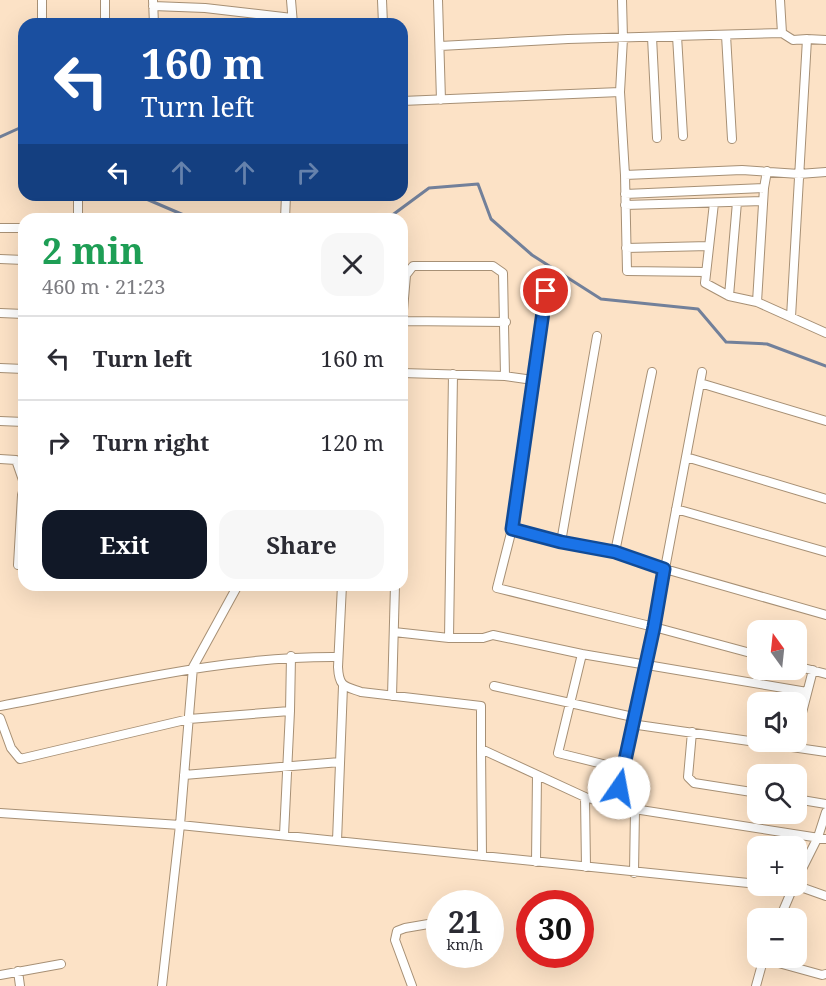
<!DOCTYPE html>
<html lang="en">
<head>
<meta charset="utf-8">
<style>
	:root { --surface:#fff; --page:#f7f7f7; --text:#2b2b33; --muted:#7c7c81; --line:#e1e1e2; --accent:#111827 }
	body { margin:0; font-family:"Noto Serif",serif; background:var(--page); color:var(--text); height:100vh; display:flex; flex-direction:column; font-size:22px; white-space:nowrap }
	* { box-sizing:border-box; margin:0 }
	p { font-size:20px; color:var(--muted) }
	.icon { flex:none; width:33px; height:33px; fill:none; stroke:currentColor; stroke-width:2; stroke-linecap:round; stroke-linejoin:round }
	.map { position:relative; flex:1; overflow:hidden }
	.drawer { position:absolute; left:18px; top:213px; width:390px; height:378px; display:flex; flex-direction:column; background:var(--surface); border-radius:18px; box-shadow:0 6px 24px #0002 }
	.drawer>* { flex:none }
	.banner { position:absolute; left:18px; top:18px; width:390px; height:183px; border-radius:18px; box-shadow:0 6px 24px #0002; background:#1a4fa0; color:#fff; overflow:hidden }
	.needle { width:39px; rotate:345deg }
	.fabs { position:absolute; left:747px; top:620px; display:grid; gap:12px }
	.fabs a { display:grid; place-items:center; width:60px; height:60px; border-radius:12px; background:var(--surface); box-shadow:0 6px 24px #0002; font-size:30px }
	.speed { position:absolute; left:426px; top:890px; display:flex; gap:12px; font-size:30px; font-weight:700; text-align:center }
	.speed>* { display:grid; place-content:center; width:78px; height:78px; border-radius:50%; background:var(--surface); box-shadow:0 6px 24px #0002; line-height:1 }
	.speed small { font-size:15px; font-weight:400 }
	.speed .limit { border:9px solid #d22; background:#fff; color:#111 }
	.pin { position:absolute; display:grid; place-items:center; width:51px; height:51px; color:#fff; margin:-26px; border:3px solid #fff; border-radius:50%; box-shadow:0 2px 6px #0007 }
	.me { position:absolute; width:66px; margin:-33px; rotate:12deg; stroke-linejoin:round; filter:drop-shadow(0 0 4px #0008) }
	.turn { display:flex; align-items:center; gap:21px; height:126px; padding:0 24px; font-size:27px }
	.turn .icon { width:78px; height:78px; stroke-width:2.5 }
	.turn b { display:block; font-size:42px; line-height:51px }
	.lanes { display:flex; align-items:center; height:57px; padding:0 24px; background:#0003; justify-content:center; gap:30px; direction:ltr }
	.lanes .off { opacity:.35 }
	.round { display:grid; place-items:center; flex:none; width:63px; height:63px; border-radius:18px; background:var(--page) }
	.headline { display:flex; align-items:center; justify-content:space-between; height:102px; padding:0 24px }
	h1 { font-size:36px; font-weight:700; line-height:45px; color:#1e9e55 }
	.cta { display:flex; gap:12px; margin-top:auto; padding:12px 24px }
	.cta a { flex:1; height:69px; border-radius:18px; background:var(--accent); color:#fff; font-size:24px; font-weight:700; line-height:69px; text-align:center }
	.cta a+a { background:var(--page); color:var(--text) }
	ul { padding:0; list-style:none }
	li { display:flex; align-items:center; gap:18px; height:84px; padding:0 24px; border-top:2px solid var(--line) }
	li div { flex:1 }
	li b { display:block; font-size:22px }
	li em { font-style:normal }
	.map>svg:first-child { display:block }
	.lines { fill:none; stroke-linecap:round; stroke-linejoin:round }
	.stream { stroke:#72809a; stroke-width:3 }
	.street-casing { stroke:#a79075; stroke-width:10 }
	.street { stroke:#fff; stroke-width:8 }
	.route-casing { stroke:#114b97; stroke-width:15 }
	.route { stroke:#1a73e8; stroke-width:10 }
</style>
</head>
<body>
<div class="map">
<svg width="826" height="986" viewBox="0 0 826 986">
	<rect width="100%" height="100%" fill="#fce2c6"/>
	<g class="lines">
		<path class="stream" d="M0,137L24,126
			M137,195L193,219
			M387,219L429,188L478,184L491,219L532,255L601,299L698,309L726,342L767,344L826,366"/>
		<defs>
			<path id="street" d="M105,0V24
				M153,0L154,24
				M291,0L293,24
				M382,0L383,24
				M438,0L441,100
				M153,6L205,8L292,18
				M42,24V0
				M782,33L793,40L807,39L791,317
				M726,35L732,139
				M677,36L683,136
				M652,37L657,138
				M807,39L826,40
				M440,46L568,39L782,33L780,0
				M620,92L625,175L627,271L706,272
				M402,101L620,92L623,38L622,0
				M767,171L764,188L757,302L826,333
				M625,175L742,170L799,174L826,172
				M625,194L764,188
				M714,203L705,283L729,296L757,302
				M625,205L763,201
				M78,219V195
				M285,219L286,195
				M0,228H24
				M626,248L709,246
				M0,259L24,260
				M729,296L737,202
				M0,313L24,314
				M402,321L506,322
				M402,322L406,275L413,266H493L503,273L505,376
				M0,368L24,369
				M402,373L505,376L533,380L512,529L561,542L615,552L665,569L826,615
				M533,380L547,291
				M700,383L826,421
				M0,421L24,422
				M686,457L826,499
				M0,459L16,460L24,483
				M676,509L826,552
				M512,529L497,588L654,627L702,372
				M561,542L597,336
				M615,552L652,372
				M18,565L22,495L24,488
				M342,585L338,667C339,687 344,686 361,692L481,706V749L585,797L615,806
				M394,632L449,638L453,374
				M449,638H483L493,635L582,654L807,692
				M582,654L558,753L623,769
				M758,655L654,627L631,724L826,752
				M796,666L826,674
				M494,686L633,717
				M392,696L395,585
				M0,706C114,685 222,656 338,657
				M0,718L11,748L20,759L189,719L290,711L291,656
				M631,724L615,806L826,839
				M692,732L688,777L694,783L758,793
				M796,736L813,670
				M481,749L482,856
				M184,775L340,762
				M585,797L586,867
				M796,799L826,804
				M0,813L180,825L758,884
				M284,835L290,711
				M337,841L343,686
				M536,862L537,775
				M634,873L635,809
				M796,881L818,837L826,812
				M767,885H792
				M795,885L826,896
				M780,918L794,885
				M764,959L822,975L826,974
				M18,971L20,986
				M0,975L61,964
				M162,986L180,825L193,667L238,585
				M412,986L395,940L397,931L405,928L440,922
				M756,986L764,957"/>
		</defs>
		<use href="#street" class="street-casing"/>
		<use href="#street" class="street"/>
	</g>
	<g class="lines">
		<defs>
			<path id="route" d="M546,291L512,529L561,542L615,552L664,569L654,627L619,788"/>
		</defs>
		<use href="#route" class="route-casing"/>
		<use href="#route" class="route"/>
	</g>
</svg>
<div class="fabs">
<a><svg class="needle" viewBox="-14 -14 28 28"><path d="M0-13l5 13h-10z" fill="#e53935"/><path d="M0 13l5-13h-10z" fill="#7c7c81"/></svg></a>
<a><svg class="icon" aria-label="sound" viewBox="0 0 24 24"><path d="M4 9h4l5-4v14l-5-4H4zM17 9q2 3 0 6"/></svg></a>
<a><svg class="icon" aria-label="search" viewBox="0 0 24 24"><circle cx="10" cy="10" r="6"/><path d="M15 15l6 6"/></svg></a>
<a>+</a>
<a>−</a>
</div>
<div class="speed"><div>21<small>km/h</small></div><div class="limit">30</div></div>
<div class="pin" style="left:546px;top:291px;background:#d93025"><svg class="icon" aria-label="arrive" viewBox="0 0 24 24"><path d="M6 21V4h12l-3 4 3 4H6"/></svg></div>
<svg class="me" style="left:619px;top:788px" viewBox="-20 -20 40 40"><circle r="19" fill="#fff"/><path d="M0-13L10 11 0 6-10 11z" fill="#1a73e8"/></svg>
<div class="banner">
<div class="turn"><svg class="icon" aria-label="left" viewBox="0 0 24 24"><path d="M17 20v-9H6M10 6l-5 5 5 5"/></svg><div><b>160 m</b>Turn left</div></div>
<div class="lanes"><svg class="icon" aria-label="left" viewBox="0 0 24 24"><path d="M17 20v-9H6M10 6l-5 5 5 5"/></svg><svg class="icon off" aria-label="ahead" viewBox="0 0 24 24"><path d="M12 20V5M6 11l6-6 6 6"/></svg><svg class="icon off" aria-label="ahead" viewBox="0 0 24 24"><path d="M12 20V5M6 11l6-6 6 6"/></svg><svg class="icon off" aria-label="right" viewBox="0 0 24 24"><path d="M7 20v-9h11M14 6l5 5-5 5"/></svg></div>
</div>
<section class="drawer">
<div class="headline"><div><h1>2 min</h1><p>460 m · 21:23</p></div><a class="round"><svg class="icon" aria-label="close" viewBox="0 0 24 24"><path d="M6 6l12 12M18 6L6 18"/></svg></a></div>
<ul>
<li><svg class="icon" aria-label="left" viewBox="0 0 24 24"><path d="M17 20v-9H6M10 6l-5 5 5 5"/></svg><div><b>Turn left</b></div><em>160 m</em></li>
<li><svg class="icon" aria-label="right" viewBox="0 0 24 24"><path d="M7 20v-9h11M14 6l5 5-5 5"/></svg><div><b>Turn right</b></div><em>120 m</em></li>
</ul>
<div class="cta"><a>Exit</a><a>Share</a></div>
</section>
</div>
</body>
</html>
